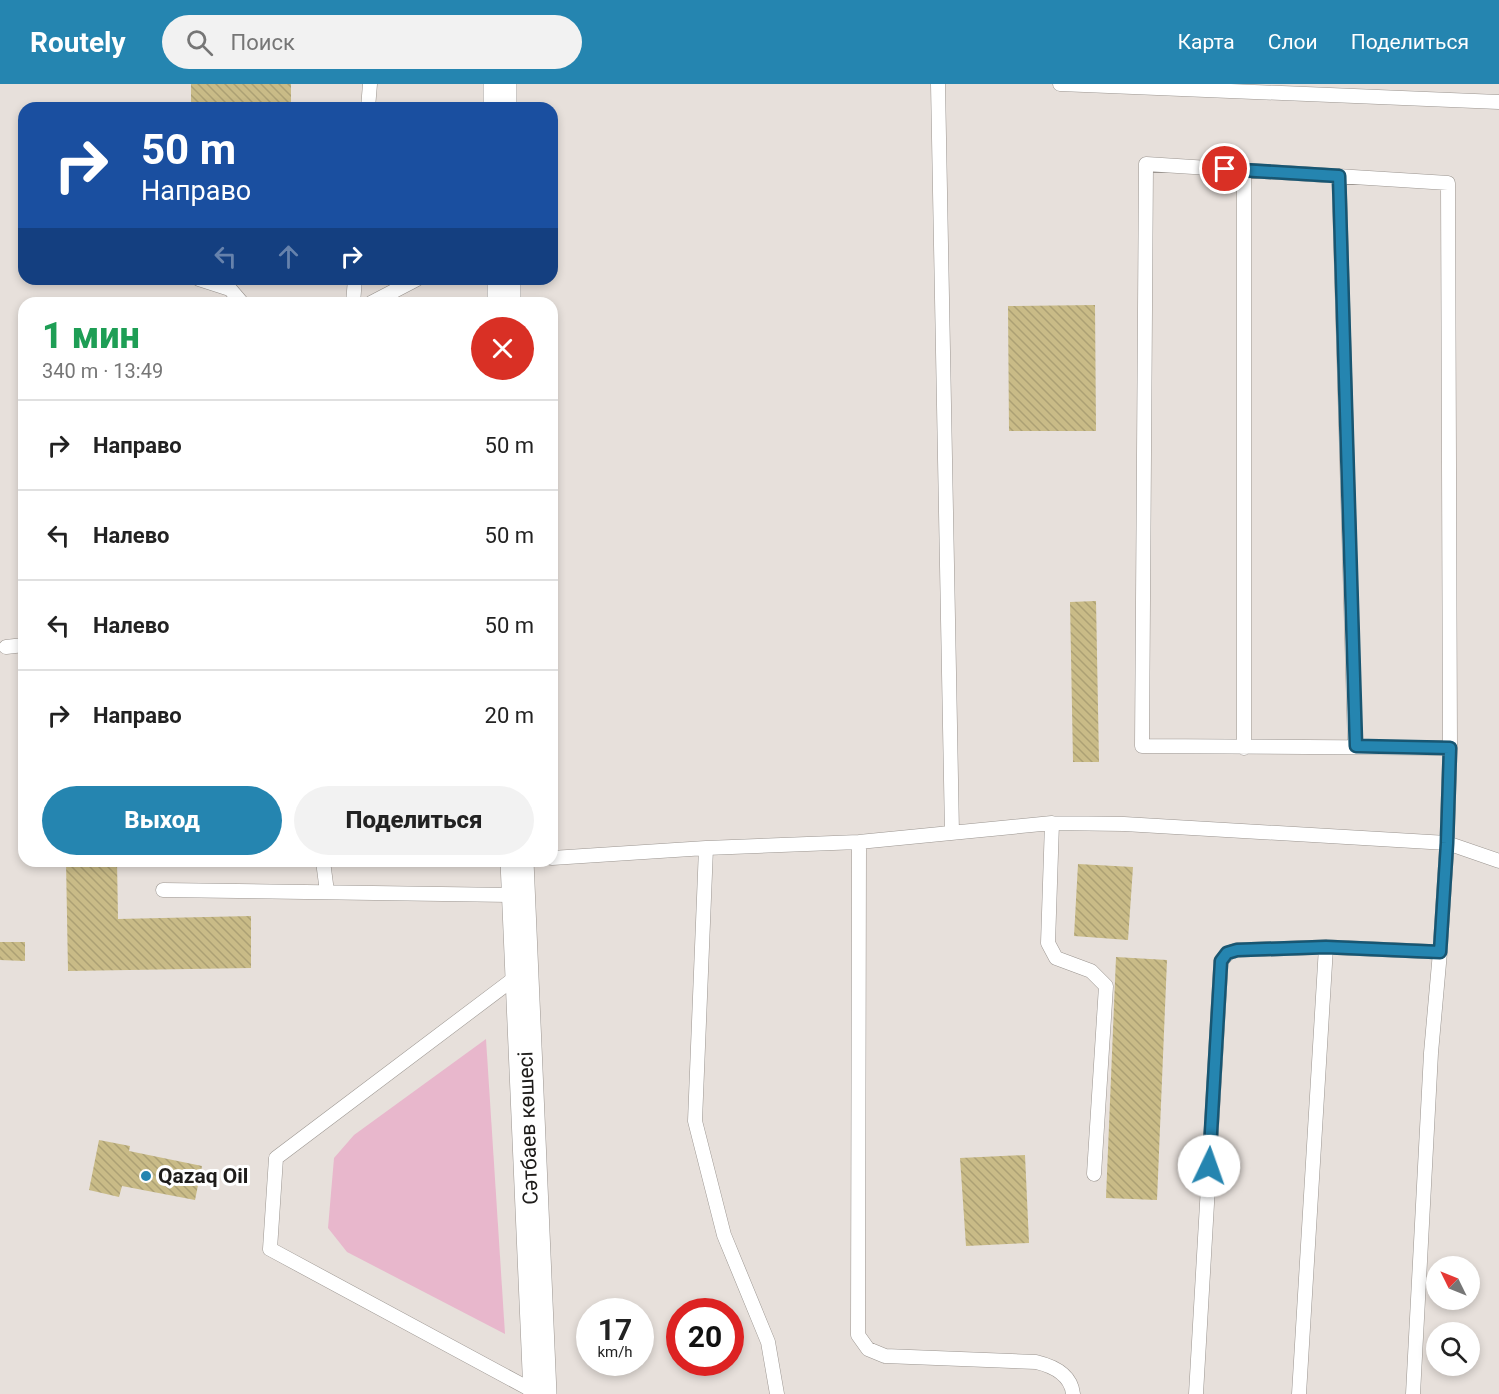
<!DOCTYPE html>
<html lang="ru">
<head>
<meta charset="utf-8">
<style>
	:root { --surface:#fff; --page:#f2f2f2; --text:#222; --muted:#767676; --line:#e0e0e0; --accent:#2585b0 }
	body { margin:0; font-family:Roboto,sans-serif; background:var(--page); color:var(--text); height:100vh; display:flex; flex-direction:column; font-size:22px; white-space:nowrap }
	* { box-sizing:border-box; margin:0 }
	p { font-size:20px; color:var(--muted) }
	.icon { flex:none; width:33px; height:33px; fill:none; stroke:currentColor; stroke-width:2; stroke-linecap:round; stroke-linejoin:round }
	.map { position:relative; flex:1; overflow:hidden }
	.sheet { position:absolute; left:18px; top:213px; width:540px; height:570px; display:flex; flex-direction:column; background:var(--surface); border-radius:18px; box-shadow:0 3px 9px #0003 }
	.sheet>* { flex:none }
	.guide { position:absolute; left:18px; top:18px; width:540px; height:183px; border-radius:18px; box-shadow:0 3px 9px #0003; background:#1a4fa0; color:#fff; overflow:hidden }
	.needle { width:39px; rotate:313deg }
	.tools { position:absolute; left:1426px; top:1172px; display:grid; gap:12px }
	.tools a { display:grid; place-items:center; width:54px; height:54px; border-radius:50%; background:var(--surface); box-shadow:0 3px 9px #0003; font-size:30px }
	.speed { position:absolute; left:576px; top:1214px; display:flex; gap:12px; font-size:30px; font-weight:700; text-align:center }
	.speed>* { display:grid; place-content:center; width:78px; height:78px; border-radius:50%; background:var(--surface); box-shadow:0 3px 9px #0003; line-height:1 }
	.speed small { font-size:15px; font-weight:400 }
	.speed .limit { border:9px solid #d22; background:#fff; color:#111 }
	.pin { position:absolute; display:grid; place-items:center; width:51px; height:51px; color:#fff; margin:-26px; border:3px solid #fff; border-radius:50%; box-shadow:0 2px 6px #0007 }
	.me { position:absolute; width:66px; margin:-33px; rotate:3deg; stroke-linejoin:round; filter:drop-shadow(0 0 4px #0008) }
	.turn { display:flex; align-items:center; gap:21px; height:126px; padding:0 24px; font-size:27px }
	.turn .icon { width:78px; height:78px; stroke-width:2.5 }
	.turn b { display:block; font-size:42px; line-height:51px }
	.lanes { display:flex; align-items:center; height:57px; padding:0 24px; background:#0003; justify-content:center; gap:30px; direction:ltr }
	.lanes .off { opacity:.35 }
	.round { display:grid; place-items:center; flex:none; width:63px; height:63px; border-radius:32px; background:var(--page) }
	.headline { display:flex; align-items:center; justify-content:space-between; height:102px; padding:0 24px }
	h1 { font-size:36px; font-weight:800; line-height:45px; color:#1e9e55 }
	.primary-button { display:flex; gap:12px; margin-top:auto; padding:12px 24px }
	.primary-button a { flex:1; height:69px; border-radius:36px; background:var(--accent); color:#fff; font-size:24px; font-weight:800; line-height:69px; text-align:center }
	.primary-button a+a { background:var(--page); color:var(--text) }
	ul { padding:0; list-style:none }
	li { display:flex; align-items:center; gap:18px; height:90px; padding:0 24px; border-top:2px solid var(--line) }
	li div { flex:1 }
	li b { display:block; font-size:22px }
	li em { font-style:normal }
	header { display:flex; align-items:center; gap:36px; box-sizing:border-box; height:84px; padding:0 30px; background:var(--accent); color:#fff }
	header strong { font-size:28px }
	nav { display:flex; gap:33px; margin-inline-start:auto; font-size:21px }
	.search { width:420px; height:54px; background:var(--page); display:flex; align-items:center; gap:15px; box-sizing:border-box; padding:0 21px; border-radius:33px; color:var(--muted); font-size:22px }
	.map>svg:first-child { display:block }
	.green { fill:#e8b7cc }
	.building { fill:url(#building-back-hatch) }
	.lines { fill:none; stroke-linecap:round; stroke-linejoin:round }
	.service-casing { stroke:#9b9590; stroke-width:15 }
	.secondary-casing { stroke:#9b9590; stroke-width:34 }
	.service { stroke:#fff; stroke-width:14 }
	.secondary { stroke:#fff; stroke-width:33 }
	.route-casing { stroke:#185672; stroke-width:15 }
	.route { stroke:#2585b0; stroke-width:10 }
	.poi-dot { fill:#2585b0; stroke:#fff; stroke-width:2 }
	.labels { text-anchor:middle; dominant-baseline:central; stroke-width:6; stroke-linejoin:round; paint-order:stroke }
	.street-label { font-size:21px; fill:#1e1c1a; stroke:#fff }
	.poi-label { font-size:21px; font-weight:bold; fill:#1e1c1a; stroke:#fff; text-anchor:start }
</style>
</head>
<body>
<header>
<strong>Routely</strong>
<div class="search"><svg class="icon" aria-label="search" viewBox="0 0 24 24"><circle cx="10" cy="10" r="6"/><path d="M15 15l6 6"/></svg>Поиск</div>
<nav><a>Карта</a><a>Слои</a><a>Поделиться</a></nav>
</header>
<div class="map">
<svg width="1499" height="1310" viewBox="0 0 1499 1310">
	<defs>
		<pattern id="building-back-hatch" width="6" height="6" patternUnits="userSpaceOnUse" patternTransform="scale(1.5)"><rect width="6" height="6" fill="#c9bb87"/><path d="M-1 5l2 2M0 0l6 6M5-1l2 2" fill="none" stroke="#aca074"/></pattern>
	</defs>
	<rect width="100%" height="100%" fill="#e7e0db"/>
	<path class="green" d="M486,955L505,1250L347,1168L328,1144L334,1074L354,1051Z"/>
	<path class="building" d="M191,0H291V24H191Z
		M1095,221L1096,347H1009L1008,222Z
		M1096,517L1099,678H1073L1070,518Z
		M66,777H117L118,835L251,832V884L68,887Z
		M1078,780L1133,783L1128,856L1074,852Z
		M0,858H25V877L0,876Z
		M1116,873L1167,876L1157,1116L1106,1114Z
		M99,1056L130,1062L129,1067L202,1082L195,1116L122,1102L119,1113L89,1106Z
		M1025,1071L1029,1159L966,1162L960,1074Z"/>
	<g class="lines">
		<defs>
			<path id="service" d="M938,0L952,749
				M1060,0L1499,18
				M368,24L370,0
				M1339,92L1355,662
				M199,195L230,205L242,219
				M353,219L355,195
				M371,219L417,195
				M6,563L24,561
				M1244,664V86
				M1052,739L1048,859L1056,874L1091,887L1106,902L1094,1090
				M859,758L858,1251L868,1265L885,1272L1036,1278C1053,1282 1071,1290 1073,1310
				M706,764L695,1037L724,1151L768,1258L777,1310
				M552,774L706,764L859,758L1052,739L1124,740L1447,759L1499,777
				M323,777L327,808
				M163,806L518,811
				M520,890L276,1074L270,1165L537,1309
				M1196,1310L1221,877L1228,869L1237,866L1326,863L1440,868L1447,759L1450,664L1448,99L1146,80L1142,662L1450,664
				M1299,1310L1326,863
				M1413,1310L1431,969L1440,868"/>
			<path id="secondary" d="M500,0V24
				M504,195V219
				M517,777L540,1310"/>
		</defs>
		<use href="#service" class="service-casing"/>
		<use href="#secondary" class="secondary-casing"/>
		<use href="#service" class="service"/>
		<use href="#secondary" class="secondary"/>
	</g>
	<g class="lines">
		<defs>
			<path id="route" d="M1209,1082L1221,877L1227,869L1237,866L1326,863L1440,868L1447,759L1450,664L1356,662L1339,92L1225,85"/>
		</defs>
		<use href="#route" class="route-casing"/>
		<use href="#route" class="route"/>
	</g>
	<circle class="poi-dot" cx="146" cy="1092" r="6"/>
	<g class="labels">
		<g class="street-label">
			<text transform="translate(528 1044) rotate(-92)">Сәтбаев көшесі</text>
		</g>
		<g class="poi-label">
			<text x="158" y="1092">Qazaq Oil</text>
		</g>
	</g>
</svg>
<div class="tools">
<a><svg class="needle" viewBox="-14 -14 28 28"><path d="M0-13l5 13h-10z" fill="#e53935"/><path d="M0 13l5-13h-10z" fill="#767676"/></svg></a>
<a><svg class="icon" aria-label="search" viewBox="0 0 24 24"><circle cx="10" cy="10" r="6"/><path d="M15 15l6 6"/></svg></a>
</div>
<div class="speed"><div>17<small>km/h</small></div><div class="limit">20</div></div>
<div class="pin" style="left:1225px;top:85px;background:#d93025"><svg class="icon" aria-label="arrive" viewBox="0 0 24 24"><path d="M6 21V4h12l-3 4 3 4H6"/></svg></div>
<svg class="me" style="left:1209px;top:1082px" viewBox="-20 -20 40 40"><circle r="19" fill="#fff"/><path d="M0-13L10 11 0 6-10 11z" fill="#2585b0"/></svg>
<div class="guide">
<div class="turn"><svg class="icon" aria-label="right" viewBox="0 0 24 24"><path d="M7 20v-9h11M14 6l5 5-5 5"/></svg><div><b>50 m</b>Направо</div></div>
<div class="lanes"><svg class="icon off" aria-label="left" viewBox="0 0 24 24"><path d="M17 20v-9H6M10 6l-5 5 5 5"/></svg><svg class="icon off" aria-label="ahead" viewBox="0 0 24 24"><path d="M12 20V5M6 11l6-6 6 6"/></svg><svg class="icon" aria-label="right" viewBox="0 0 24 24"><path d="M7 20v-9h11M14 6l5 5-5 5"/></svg></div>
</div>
<section class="sheet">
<div class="headline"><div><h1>1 мин</h1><p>340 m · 13:49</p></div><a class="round" style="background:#d93025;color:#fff"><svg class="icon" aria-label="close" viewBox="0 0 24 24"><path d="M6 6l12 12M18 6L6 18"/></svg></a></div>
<ul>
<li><svg class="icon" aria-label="right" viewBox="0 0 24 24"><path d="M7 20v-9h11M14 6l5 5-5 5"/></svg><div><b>Направо</b></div><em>50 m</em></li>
<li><svg class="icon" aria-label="left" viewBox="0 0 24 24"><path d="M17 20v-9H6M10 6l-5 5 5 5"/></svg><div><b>Налево</b></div><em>50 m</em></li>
<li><svg class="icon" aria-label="left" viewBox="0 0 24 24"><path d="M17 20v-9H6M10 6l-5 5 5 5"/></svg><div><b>Налево</b></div><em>50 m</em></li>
<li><svg class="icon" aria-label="right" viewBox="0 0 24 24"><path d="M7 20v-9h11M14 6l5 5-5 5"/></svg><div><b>Направо</b></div><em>20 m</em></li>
</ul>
<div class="primary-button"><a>Выход</a><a>Поделиться</a></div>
</section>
</div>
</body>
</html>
